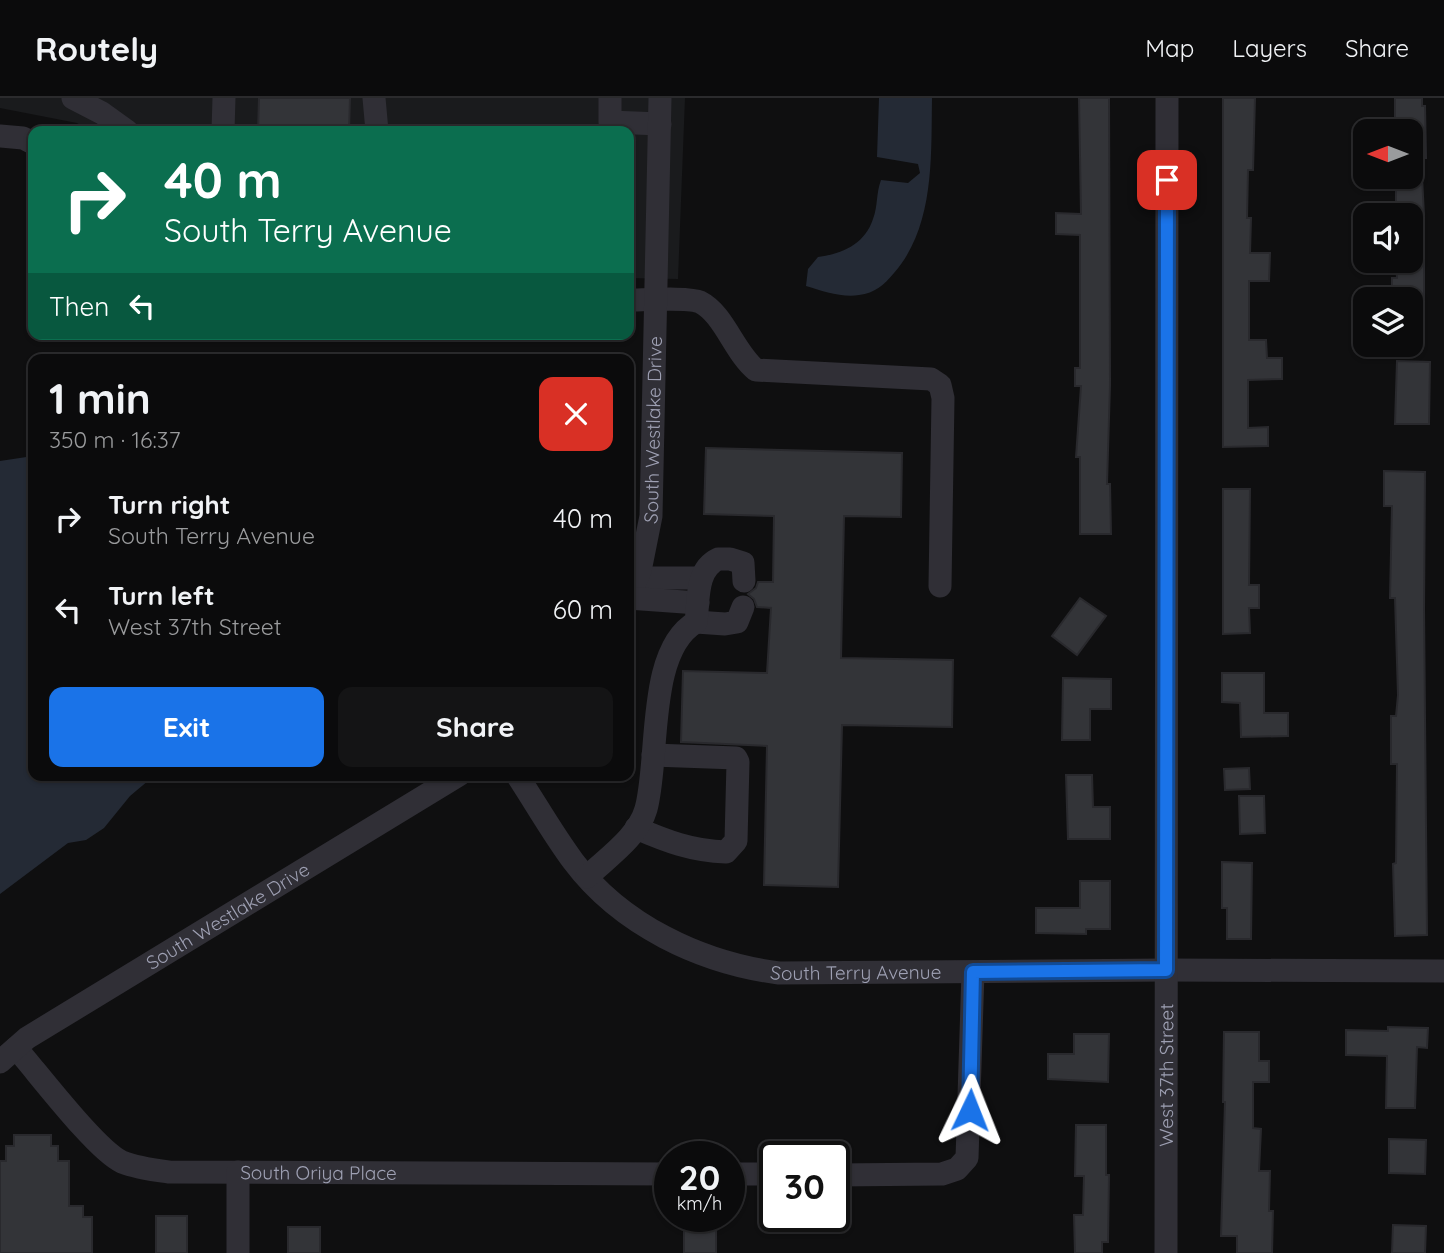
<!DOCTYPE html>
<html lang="en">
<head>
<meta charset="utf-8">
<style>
	:root { --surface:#0b0b0c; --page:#141415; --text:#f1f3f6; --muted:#9a9b9d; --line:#2b2b2d; --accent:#1a73e8 }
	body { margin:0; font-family:Quicksand,sans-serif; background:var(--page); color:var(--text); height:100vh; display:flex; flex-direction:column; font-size:26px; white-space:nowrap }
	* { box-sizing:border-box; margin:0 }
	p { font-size:23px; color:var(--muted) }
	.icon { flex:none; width:38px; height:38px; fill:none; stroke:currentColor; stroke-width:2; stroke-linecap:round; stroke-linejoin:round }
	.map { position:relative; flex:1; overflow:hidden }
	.panel { position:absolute; left:28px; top:256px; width:606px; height:427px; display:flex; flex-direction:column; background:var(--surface); border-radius:14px; box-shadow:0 2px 5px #0004,0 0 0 2px var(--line) }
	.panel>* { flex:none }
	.hud { position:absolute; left:28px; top:28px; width:606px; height:214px; border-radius:14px; box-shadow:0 2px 5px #0004,0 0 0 2px var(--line); background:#0b6e4f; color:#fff; overflow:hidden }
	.needle { width:46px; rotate:270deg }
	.buttons { position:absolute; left:1353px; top:21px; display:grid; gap:14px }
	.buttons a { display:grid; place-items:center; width:70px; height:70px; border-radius:14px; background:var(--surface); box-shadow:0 2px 5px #0004,0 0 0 2px var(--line); font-size:35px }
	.speed { position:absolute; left:654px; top:1043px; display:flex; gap:14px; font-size:35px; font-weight:700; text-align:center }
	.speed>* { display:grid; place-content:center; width:91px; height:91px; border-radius:50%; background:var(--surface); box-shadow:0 2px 5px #0004,0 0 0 2px var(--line); line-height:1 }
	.speed small { font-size:18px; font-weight:400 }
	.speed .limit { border:4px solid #111; border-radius:10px; background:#fff; color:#111 }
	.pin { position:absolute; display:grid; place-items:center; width:60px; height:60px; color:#fff; margin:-30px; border-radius:14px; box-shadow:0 4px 10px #0006 }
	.me { position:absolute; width:77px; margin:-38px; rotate:2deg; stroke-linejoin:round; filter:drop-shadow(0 0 5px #0008) }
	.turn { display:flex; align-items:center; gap:24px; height:147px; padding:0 21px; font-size:32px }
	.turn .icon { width:91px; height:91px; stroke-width:2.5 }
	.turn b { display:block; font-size:49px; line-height:60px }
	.then { display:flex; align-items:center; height:66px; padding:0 21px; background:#0003; gap:14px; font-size:26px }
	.round { display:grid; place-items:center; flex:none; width:74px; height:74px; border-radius:14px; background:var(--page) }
	.headline { display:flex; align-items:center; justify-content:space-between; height:119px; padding:0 21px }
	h1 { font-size:42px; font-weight:800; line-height:52px }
	.action { display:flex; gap:14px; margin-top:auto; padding:14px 21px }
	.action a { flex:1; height:80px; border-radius:14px; background:var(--accent); color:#fff; font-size:28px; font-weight:800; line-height:80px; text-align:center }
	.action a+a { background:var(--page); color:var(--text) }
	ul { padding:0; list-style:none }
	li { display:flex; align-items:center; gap:21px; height:91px; padding:0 21px }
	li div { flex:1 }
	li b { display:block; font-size:26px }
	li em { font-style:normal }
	header { display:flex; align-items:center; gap:42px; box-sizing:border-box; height:98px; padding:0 35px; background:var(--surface); border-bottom:2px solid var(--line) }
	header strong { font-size:33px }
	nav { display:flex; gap:38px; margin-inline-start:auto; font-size:24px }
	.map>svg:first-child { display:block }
	.built { fill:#1a1b1d }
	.water { fill:#242a35 }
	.building { fill:#333438; stroke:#29292d; stroke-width:2 }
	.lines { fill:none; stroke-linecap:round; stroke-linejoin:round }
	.minor { stroke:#302f36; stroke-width:23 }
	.route-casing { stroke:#114b97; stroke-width:18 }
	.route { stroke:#1a73e8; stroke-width:12 }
	.labels { text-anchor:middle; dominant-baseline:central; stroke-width:5; stroke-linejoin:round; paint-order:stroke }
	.street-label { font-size:19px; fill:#9ea0b3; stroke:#0a0a0b }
</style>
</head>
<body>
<header>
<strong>Routely</strong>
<nav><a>Map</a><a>Layers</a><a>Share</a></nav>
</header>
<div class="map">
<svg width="1444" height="1155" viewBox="0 0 1444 1155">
	<rect width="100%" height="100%" fill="#0f0f10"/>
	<path class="built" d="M0,0H685L678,181L628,180V33H88L77,25L0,10Z"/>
	<path class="water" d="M879,0H932C931,59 935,128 894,175C884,187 875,195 859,197C843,200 822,193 806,188L808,171L818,159C842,156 865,146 873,121C878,108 876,95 881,82L908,85L920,75L918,66L877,59Z
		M33,358V677H155L130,698L104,730L86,742L68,745L0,796V363Z"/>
	<path class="building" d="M259,0H350L349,33H258Z
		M1079,0H1109L1110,287L1107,386H1110L1111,436H1080V359H1076L1081,288H1075V270H1080V137L1056,136V115L1081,116Z
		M1223,0H1255L1253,72H1248L1247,120H1251L1250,155H1270L1269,183H1249V242H1266L1267,260H1282V281L1248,282V330L1268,329V348L1223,349Z
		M1395,0H1422V8H1425L1426,60H1410V33H1395Z
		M1396,79H1422L1424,117H1396Z
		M1396,163H1424V201H1392V180H1397Z
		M1397,263L1430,264L1429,326H1395Z
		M706,350L902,355L901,419L844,418L841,560L953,562L952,629L842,627L838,789L764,787L767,648L681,644L683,573L767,575L771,510L757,509L754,501L748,496L756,490L758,484H773L774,418L704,416Z
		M1384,373L1425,374L1424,511L1427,837L1395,838L1393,766L1396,765L1397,666H1391V618H1396L1398,597L1395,500H1390L1392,408H1384Z
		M1223,391H1250L1249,487H1259V510H1249L1250,535L1223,536Z
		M1080,500L1106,518L1077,557L1052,538Z
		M1222,575H1264V615H1288V638L1241,639L1240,605L1222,604Z
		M1063,580L1111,581V611H1090V642H1062Z
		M1249,670L1250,691L1225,692L1224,671Z
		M1066,677H1092L1093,709H1110V741H1068Z
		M1239,698H1264L1265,735L1240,736Z
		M1222,764L1252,765L1251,841H1227V810H1222Z
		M1080,783H1110V831H1086V836L1036,835V810H1080Z
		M1388,929L1428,930L1427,950L1417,949L1415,1010H1386L1387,958L1346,957V932L1388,933Z
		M1224,934H1259V963H1269V984H1253V1030L1261,1031L1259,1073H1270L1269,1113H1273L1272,1155H1237V1138H1221L1225,1004H1223Z
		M1074,936H1109L1108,984L1048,981V956H1074Z
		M1076,1027H1106V1077H1109L1108,1144H1102V1155H1075L1074,1117H1083L1084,1078H1075Z
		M14,1037H51V1048H58V1063H69V1108H83V1119H92V1155H0V1063H6V1048H14Z
		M1389,1041L1426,1042L1425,1076L1389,1075Z
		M156,1118H187V1155H156Z
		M1393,1127L1426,1128L1425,1155H1392Z
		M288,1129H320V1155H288Z
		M684,1132H716V1155H684Z"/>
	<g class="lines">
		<g class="minor">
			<path d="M73,0L102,15L127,33"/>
			<path d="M374,0L377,33"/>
			<path d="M610,0V24L660,26"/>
			<path d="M223,33L224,0"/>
			<path d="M0,38L23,40L33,45"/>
			<path d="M628,202C643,202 689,199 700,204C724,216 734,254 756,272L931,281L940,287L943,300L940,488"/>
			<path d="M637,480H701"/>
			<path id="s1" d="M628,500L640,473L651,418L660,0"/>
			<path d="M628,500L698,505"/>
			<path d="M696,524L725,526L737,524L743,509"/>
			<path id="s2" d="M517,677C536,706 553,736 573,763C621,827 701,865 779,875L1166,872L1444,873"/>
			<path d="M636,730C666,743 692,753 726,754L736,743L738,664L736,660L653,657"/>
			<path d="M587,779C608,759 638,739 646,711C660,660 646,553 696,524C699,503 695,472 718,461H730L743,465L744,483"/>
			<path id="s3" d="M16,950C38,975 96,1052 122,1064C137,1070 154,1072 169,1074L670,1076"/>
			<path id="s4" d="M0,964L27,940L459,677"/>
			<path d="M730,1076H775"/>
			<path d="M835,1077L942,1076L957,1071L967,1060L973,874"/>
			<path d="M238,1155V1074"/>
			<path id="s5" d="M1166,1155L1167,0"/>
		</g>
	</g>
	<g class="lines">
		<defs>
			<path id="route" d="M970,1012L973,874L1166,872L1167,82"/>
		</defs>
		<use href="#route" class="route-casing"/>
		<use href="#route" class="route"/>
	</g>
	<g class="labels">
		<g class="street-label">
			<text stroke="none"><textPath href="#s1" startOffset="172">South Westlake Drive</textPath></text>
			<text stroke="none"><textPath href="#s4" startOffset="271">South Westlake Drive</textPath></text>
			<text stroke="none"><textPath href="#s2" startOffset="420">South Terry Avenue</textPath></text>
			<text stroke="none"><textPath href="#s5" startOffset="178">West 37th Street</textPath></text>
			<text stroke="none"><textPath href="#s3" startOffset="354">South Oriya Place</textPath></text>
		</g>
	</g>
</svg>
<div class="buttons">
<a><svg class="needle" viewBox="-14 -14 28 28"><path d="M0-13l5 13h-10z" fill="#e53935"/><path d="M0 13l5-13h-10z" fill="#9a9b9d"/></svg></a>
<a><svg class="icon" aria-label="sound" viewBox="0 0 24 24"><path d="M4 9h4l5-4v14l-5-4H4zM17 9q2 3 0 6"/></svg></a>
<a><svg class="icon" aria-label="layers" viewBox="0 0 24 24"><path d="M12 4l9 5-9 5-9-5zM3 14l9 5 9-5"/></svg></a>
</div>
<div class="speed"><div>20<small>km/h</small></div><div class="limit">30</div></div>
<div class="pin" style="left:1167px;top:82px;background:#d93025"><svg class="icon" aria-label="arrive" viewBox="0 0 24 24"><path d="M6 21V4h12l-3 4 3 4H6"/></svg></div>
<svg class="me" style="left:970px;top:1012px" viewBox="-20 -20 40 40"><path d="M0-17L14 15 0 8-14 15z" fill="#1a73e8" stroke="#fff" stroke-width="4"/></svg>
<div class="hud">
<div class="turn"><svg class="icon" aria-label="right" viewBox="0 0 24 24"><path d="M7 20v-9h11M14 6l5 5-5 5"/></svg><div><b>40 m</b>South Terry Avenue</div></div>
<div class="then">Then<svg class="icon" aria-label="left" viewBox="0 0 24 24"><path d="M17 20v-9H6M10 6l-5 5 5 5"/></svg></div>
</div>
<section class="panel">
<div class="headline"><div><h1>1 min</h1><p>350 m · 16:37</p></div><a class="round" style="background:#d93025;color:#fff"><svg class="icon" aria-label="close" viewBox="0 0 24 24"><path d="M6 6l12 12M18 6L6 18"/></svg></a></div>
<ul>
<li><svg class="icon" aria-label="right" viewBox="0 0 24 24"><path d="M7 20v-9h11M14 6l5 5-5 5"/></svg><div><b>Turn right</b><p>South Terry Avenue</p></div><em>40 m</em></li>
<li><svg class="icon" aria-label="left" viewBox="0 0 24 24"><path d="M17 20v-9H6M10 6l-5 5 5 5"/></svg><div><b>Turn left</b><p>West 37th Street</p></div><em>60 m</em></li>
</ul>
<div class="action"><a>Exit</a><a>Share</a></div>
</section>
</div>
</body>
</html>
